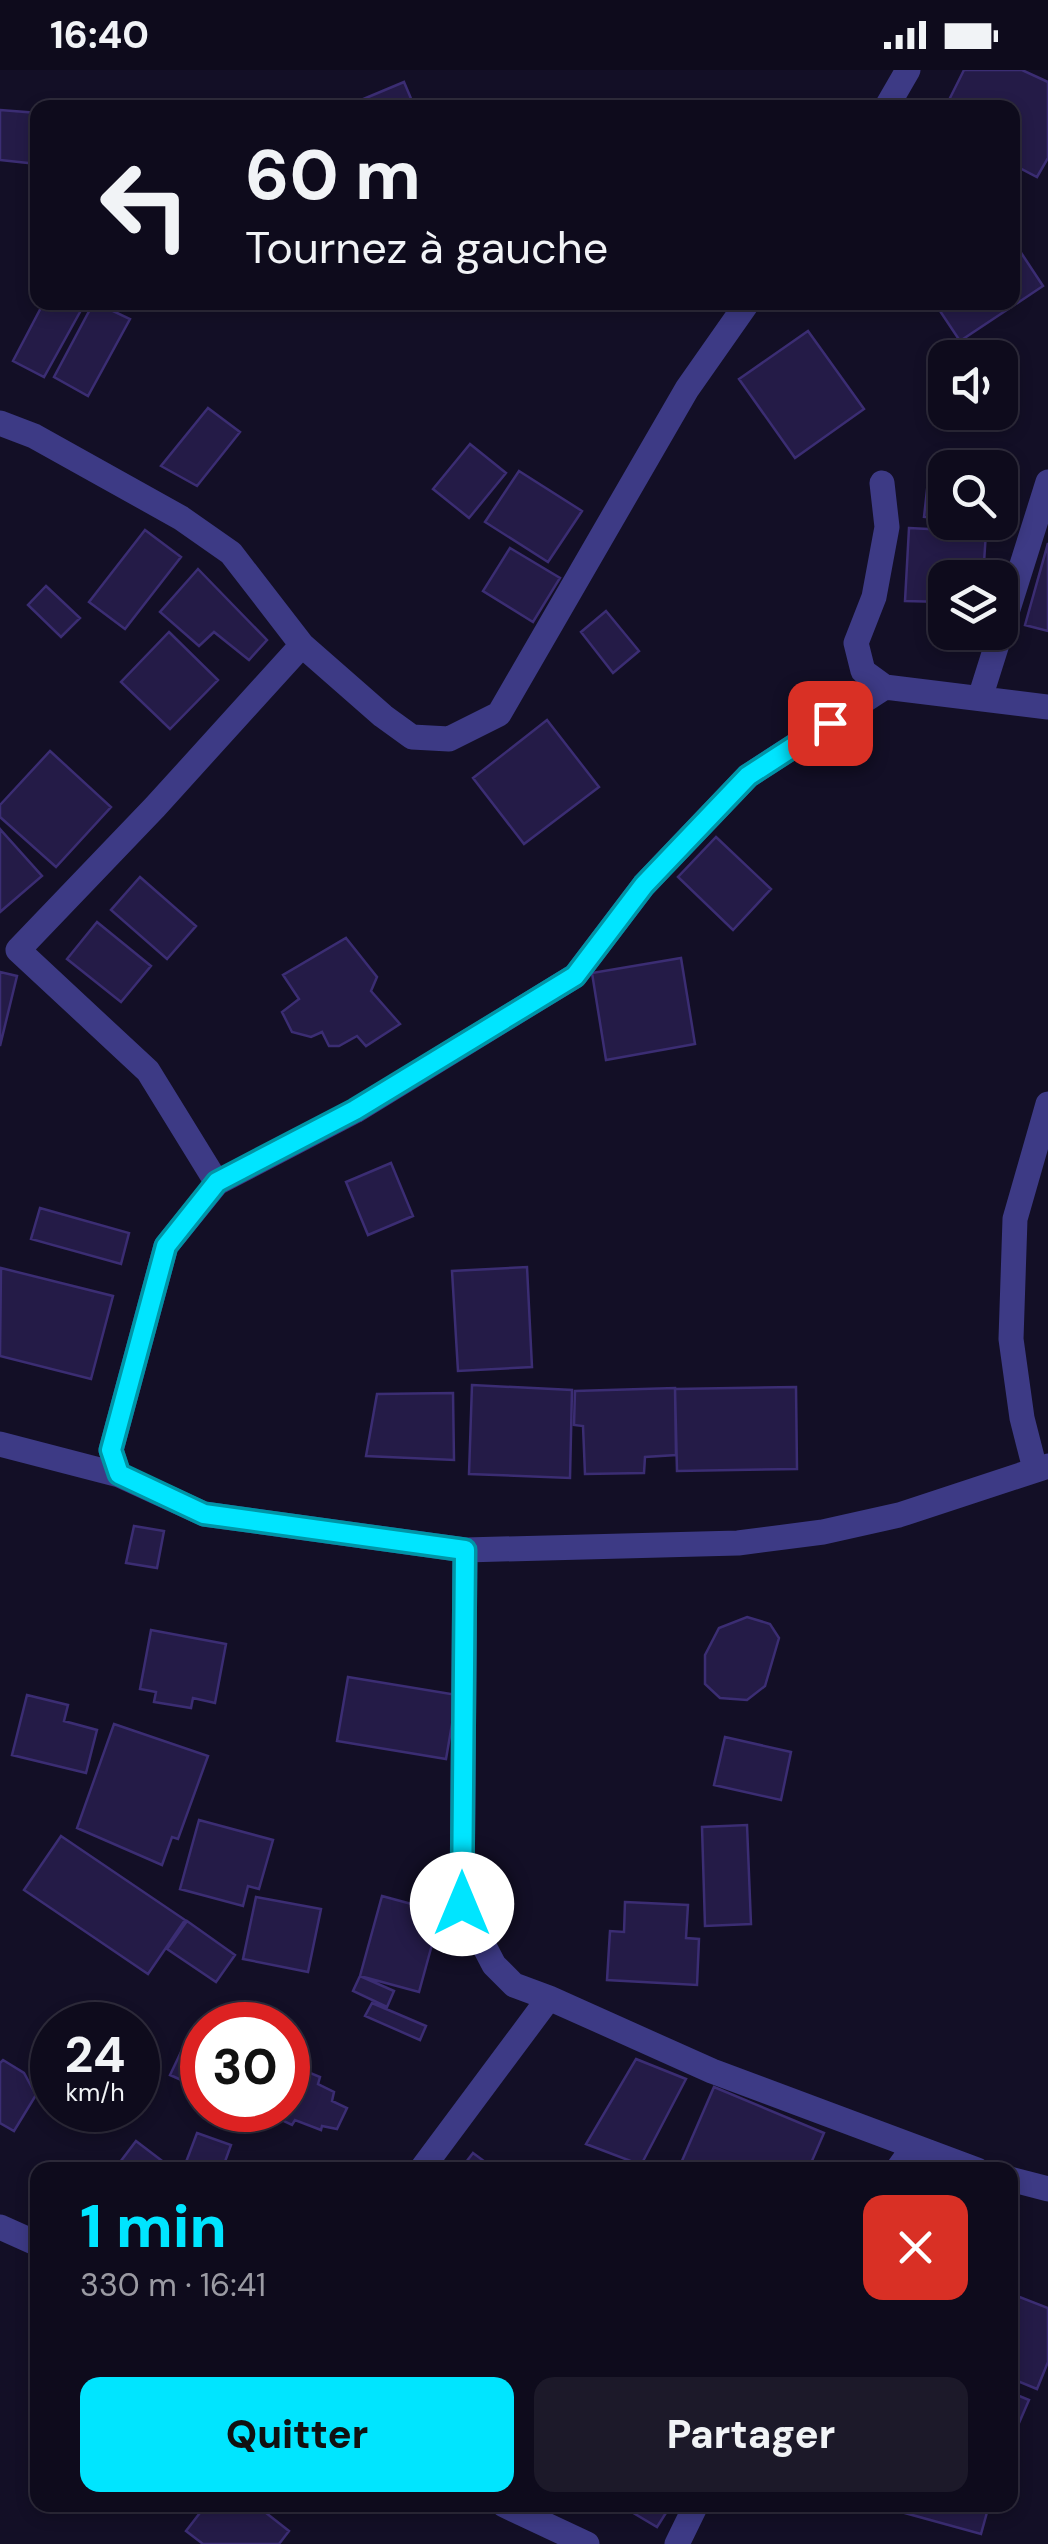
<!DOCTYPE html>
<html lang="fr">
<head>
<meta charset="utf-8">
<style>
	:root { --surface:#0e0b1c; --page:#1c1929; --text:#f1f3f6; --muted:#9b9ba3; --line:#2e2b3b; --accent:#00e5ff }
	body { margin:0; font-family:"DM Sans",sans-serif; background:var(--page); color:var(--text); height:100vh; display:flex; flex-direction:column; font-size:38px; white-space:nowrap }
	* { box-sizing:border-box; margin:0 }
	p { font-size:32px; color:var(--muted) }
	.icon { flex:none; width:55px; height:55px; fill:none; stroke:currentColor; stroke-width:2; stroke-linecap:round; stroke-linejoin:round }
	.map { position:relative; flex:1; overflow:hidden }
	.sheet { position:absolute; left:30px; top:2092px; width:988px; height:350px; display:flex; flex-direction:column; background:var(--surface); border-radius:20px; box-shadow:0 5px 15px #0003,0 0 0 2px var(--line) }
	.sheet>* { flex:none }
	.hud { position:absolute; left:30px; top:30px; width:990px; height:210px; border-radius:20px; box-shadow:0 5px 15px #0003,0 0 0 2px var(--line); background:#0e0b1c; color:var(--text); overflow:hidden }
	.buttons { position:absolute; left:928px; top:270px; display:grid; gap:20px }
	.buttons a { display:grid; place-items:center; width:90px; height:90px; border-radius:20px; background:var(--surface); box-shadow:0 5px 15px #0003,0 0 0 2px var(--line); font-size:50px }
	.speed { position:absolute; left:30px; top:1932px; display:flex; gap:20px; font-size:50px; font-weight:700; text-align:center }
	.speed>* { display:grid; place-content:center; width:130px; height:130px; border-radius:50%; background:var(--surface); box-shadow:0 5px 15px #0003,0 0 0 2px var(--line); line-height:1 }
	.speed small { font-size:25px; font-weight:400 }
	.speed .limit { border:15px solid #d22; background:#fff; color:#111 }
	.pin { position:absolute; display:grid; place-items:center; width:85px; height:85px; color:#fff; margin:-42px; border-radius:20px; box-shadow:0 5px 15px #0006 }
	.me { position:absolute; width:110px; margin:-55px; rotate:0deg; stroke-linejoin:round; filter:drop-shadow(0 0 8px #0008) }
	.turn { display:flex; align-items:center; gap:35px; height:210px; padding:0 50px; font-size:45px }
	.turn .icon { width:130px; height:130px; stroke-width:2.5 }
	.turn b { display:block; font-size:70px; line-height:85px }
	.round { display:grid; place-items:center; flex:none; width:105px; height:105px; border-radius:20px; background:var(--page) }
	.summary { display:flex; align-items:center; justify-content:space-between; height:170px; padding:0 50px }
	h1 { font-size:60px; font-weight:800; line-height:75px; color:var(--accent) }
	.button { display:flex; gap:20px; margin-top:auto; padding:20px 50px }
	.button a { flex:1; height:115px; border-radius:20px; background:var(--accent); color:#111; font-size:40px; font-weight:800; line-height:115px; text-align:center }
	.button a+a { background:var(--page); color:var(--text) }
	.status { display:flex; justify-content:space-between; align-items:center; height:70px; padding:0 50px; background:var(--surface); direction:ltr }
	.status svg { height:28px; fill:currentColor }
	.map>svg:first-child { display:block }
	.building { fill:#241b47; stroke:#3b2d73; stroke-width:2.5 }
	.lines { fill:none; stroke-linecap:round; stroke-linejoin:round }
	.street { stroke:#3d3a85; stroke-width:25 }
	.route-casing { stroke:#0095a6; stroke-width:25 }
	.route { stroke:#00e5ff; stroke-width:18 }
</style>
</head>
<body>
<div class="status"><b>16:40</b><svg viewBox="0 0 49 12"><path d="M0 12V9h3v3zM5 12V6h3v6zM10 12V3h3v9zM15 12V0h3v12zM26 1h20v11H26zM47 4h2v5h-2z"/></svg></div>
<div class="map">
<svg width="1048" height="2474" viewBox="0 0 1048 2474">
	<rect width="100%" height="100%" fill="#130f26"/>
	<path class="building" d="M964,0H1022L1048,12V88L1037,107L1012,94V38H945Z
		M404,12L415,38H342Z
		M0,40L38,43V94L0,90Z
		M1012,169L1043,216L960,271L934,232H1012Z
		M44,232H63L80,242L44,307L13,291Z
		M94,232L130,249L88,326L54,307Z
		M808,261L864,339L795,388L739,309Z
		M208,338L240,362L197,416L161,396Z
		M470,374L506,403L469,448L433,419Z
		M519,401L582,441L548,492L485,452Z
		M929,402L945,404V449L924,447Z
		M909,458L986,462L983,508H945V532L905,531Z
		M145,460L181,487L125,559L89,532Z
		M1048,473V561L1025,555Z
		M510,478L560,508L533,552L483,521Z
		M198,499L267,570L249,590L214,562L199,576L160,542Z
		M46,516L80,548L61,567L28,535Z
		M606,541L639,581L613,603L581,562Z
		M169,562L218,610L170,659L121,612Z
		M547,650L599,717L524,774L473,708Z
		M50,681L111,737L56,797L0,747V735Z
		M0,759L42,806L0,842Z
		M716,767L771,819L733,860L678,807Z
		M140,807L196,856L167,889L111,840Z
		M97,852L151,896L121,932L67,889Z
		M346,868L377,907L371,921L400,954L366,976L357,966L339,976H329L322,962L311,967L292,962L282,942L299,929L283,905Z
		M681,888L695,974L606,990L592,903Z
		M0,902L17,906L0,976Z
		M391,1093L413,1146L368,1165L346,1112Z
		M40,1138L129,1163L121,1194L31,1169Z
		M527,1197L532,1297L458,1301L452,1201Z
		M1,1198L113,1226L91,1309L0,1286Z
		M472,1315L572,1320L570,1408L469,1404Z
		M796,1317L797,1399L677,1401L675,1319Z
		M675,1318L676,1385L645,1387L644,1403L585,1404L583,1356L574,1355L575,1321Z
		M453,1323L454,1390L366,1386L377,1324Z
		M134,1456L164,1461L157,1498L126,1493Z
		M747,1547L770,1554L779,1568L765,1616L747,1630L720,1628L705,1614V1585L719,1558Z
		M151,1560L226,1574L215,1633L193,1628L191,1638L154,1632L156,1622L140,1619Z
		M348,1607L457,1625L446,1689L337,1671Z
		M27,1625L68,1635L64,1651L97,1660L86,1703L12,1685Z
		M114,1654L208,1686L178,1769L172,1767L162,1795L77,1758Z
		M725,1667L791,1682L781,1730L714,1715Z
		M199,1750L273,1770L259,1819L248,1816L243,1836L180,1819Z
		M747,1755L751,1854L705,1856L702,1757Z
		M61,1766L185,1850L148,1904L24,1820Z
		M382,1826L441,1842L419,1922L360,1906Z
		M256,1827L321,1839L308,1902L243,1889Z
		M625,1832L688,1835L686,1868L699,1869L697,1915L607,1910L610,1861L624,1862Z
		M187,1851L235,1885L216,1912L167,1879Z
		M360,1906L394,1921L387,1937L353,1921Z
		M372,1933L426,1956L420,1970L365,1946Z
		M182,1980L202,1989V2019L170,2005Z
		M288,1987L299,1993L298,1998L320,2007L318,2014L334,2022L332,2031L347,2038L337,2059L322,2056L321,2060L295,2050L292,2055L269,2044L270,2040H288Z
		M636,1989L686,2009L641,2095L586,2074Z
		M3,1990L24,2003L36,2025L14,2061L0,2053V1993Z
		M714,2017L824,2063L808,2100H698L681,2093Z
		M197,2063L231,2075L222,2100H183Z
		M136,2071L174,2100H114Z
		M473,2083L496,2100H460Z
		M1012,2224L1048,2238V2292L1037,2319L1010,2308Z
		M1010,2322L1029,2330L1016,2360L1010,2358Z
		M206,2435H256L289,2461L279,2474H203L186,2461Z
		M620,2435H671L657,2457Z
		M907,2435H989L981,2464L905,2443Z"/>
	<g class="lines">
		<path class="street" d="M886,38L908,0
			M0,353L34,366L181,448L231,483L302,575L383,646L412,667L449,669L499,644L687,319L748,232
			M882,413L887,457L874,527L856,573L863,601L885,617L1048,637
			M980,628L1048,412
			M217,1113L355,1041L575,906L644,815L748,706L885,617
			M0,1374L119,1405L204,1444L465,1480L738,1473L823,1462L899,1445L1048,1396
			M1035,1399L1022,1348L1011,1269L1015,1149L1048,1034
			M119,1405L111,1380L166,1176L217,1113L148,1001L18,880L155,737L302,575
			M465,1480L462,1834L494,1895L514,1915L549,1928L712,2001L977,2100
			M421,2100L549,1928
			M897,2100L913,2078
			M1010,2109L1048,2119
			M0,2157L38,2174
			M504,2435L587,2474
			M677,2474L696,2435"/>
	</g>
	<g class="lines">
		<defs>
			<path id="route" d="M462,1834L465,1480L204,1444L119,1404L111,1380L166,1176L217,1112L355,1040L575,906L644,815L748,706L830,653"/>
		</defs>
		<use href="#route" class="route-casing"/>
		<use href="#route" class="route"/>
	</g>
</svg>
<div class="buttons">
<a><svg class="icon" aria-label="sound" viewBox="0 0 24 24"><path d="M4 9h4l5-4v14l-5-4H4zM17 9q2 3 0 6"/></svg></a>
<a><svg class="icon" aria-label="search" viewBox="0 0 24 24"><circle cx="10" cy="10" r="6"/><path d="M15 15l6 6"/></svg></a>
<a><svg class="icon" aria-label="layers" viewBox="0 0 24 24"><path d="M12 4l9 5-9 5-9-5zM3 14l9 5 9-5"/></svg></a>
</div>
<div class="speed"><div>24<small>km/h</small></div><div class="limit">30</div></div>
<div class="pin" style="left:830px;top:653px;background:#d93025"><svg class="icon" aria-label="arrive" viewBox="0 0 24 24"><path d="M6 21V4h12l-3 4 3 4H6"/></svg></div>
<svg class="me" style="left:462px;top:1834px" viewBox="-20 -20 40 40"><circle r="19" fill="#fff"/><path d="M0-13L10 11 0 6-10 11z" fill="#00e5ff"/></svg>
<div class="hud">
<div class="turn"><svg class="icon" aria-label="left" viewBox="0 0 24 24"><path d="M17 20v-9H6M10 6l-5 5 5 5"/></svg><div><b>60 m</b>Tournez à gauche</div></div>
</div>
<section class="sheet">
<div class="summary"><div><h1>1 min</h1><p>330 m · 16:41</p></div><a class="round" style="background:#d93025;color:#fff"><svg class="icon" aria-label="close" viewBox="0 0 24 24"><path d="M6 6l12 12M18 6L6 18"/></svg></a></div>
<div class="button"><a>Quitter</a><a>Partager</a></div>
</section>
</div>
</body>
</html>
